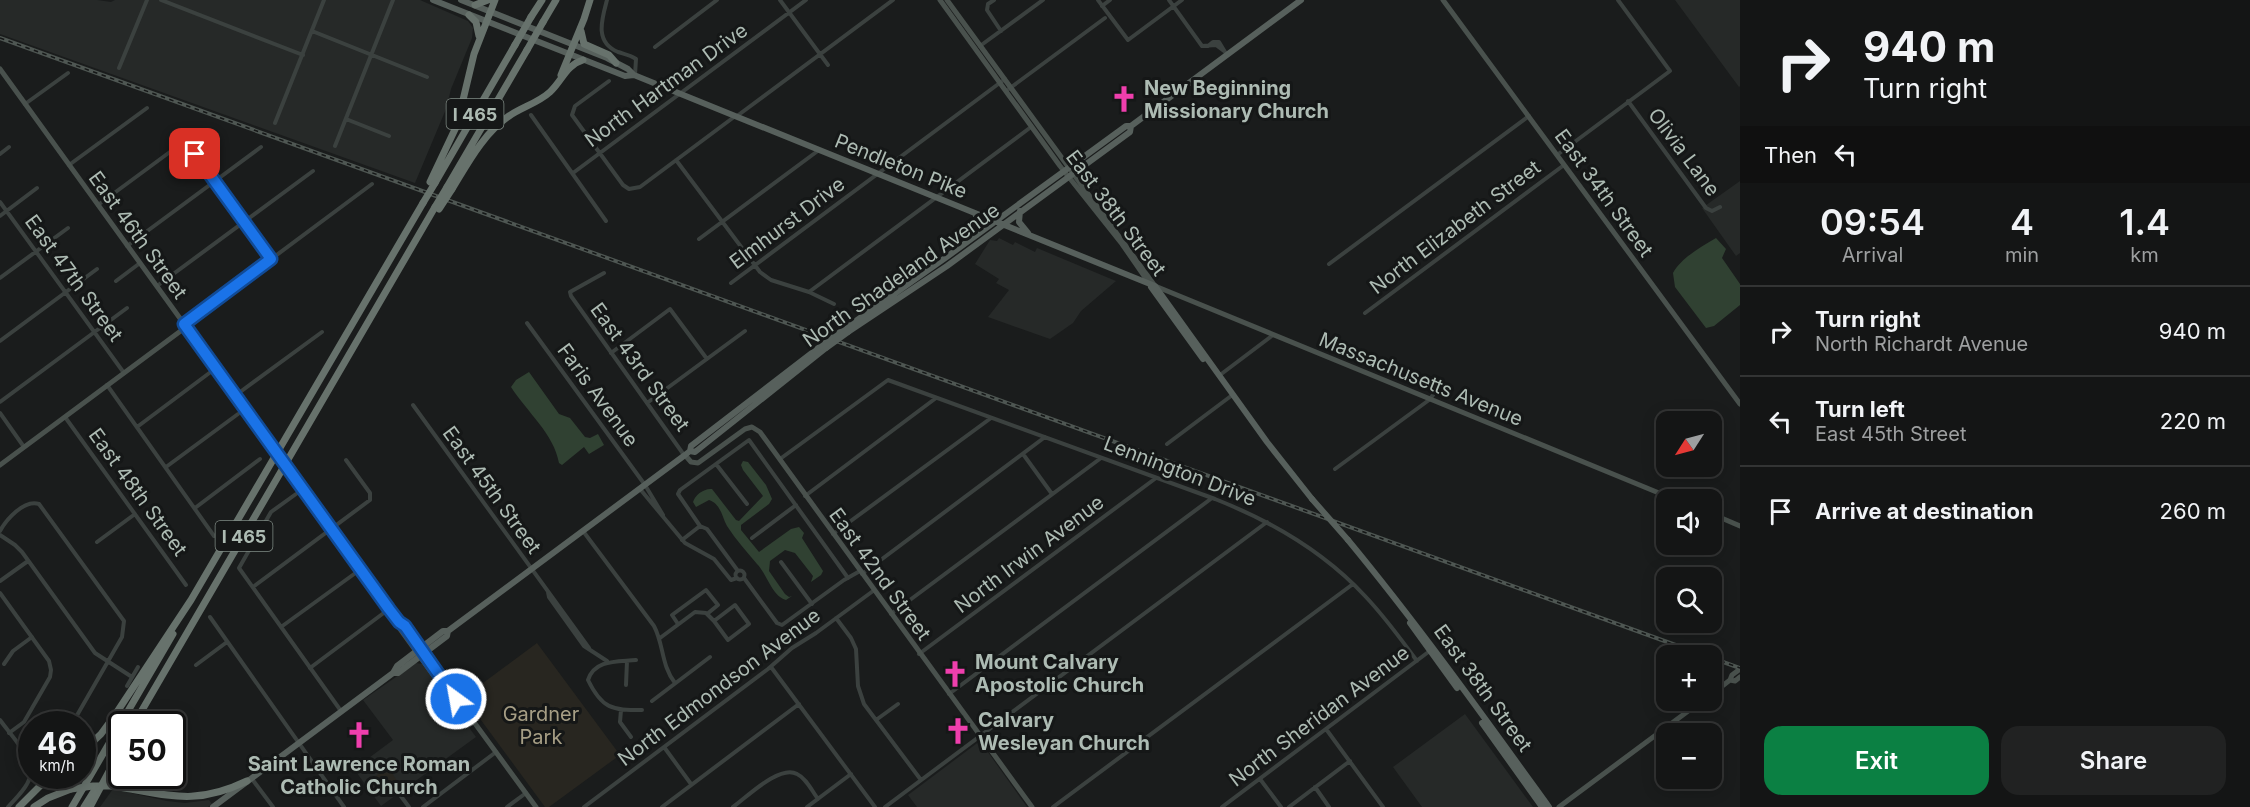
<!DOCTYPE html>
<html lang="en">
<head>
<meta charset="utf-8">
<style>
	:root { --surface:#141515; --page:#212222; --text:#f1f3f6; --muted:#9d9fa0; --line:#333434; --accent:#0b8043 }
	body { margin:0; font-family:Inter,sans-serif; background:var(--page); color:var(--text); height:100vh; display:flex; flex-direction:column; font-size:22px; white-space:nowrap }
	* { box-sizing:border-box; margin:0 }
	p { font-size:20px; color:var(--muted) }
	.icon { flex:none; width:33px; height:33px; fill:none; stroke:currentColor; stroke-width:2; stroke-linecap:round; stroke-linejoin:round }
	.map { position:relative; flex:1; overflow:hidden }
	.side { display:flex; flex-direction:column; background:var(--surface); width:510px }
	.side>* { flex:none }
	.banner { background:#141515; color:var(--text); overflow:hidden }
	.needle { width:39px; rotate:234deg }
	.buttons { position:absolute; left:1656px; top:411px; display:grid; gap:12px }
	.buttons a { display:grid; place-items:center; width:66px; height:66px; border-radius:12px; background:var(--surface); box-shadow:0 3px 15px #0003,0 0 0 2px var(--line); font-size:30px }
	.speed { position:absolute; left:18px; top:711px; display:flex; gap:12px; font-size:30px; font-weight:700; text-align:center }
	.speed>* { display:grid; place-content:center; width:78px; height:78px; border-radius:50%; background:var(--surface); box-shadow:0 3px 15px #0003,0 0 0 2px var(--line); line-height:1 }
	.speed small { font-size:15px; font-weight:400 }
	.speed .limit { border:3px solid #111; border-radius:9px; background:#fff; color:#111 }
	.pin { position:absolute; display:grid; place-items:center; width:51px; height:51px; color:#fff; margin:-26px; border-radius:12px; box-shadow:0 3px 9px #0006 }
	.me { position:absolute; width:66px; margin:-33px; rotate:328deg; stroke-linejoin:round; filter:drop-shadow(0 0 4px #0008) }
	.turn { display:flex; align-items:center; gap:21px; height:126px; padding:0 24px; font-size:27px }
	.turn .icon { width:78px; height:78px; stroke-width:2.5 }
	.turn b { display:block; font-size:42px; line-height:51px }
	.then { display:flex; align-items:center; height:57px; padding:0 24px; background:#0003; gap:12px; font-size:22px }
	.eta { display:flex; justify-content:space-evenly; align-items:center; height:102px; text-align:center }
	.eta b { font-size:36px; font-weight:600; line-height:42px }
	.cta { display:flex; gap:12px; margin-top:auto; padding:12px 24px }
	.cta a { flex:1; height:69px; border-radius:18px; background:var(--accent); color:#fff; font-size:24px; font-weight:600; line-height:69px; text-align:center }
	.cta a+a { background:var(--page); color:var(--text) }
	ul { padding:0; list-style:none }
	li { display:flex; align-items:center; gap:18px; height:90px; padding:0 24px; border-top:2px solid var(--line) }
	li div { flex:1 }
	li b { display:block; font-size:22px }
	li em { font-style:normal }
	main { display:flex; flex:1; min-height:0 }
	.map>svg:first-child { display:block }
	.built { fill:#262928 }
	.green { fill:#282620 }
	.water { fill:#304132 }
	.lines { fill:none; stroke-linecap:round; stroke-linejoin:round }
	.street { stroke:#3b413f; stroke-width:4 }
	.secondary { stroke:#49514d; stroke-width:5 }
	.primary { stroke:#57605c; stroke-width:6 }
	.highway { stroke:#67726c; stroke-width:7 }
	.rail-casing { stroke:#4e5652; stroke-width:4 }
	.rail { stroke:#151717; stroke-width:1.5; stroke-dasharray:4.5; stroke-linecap:butt }
	.secondary-bridge { stroke:#49514d; stroke-width:5 }
	.primary-bridge { stroke:#57605c; stroke-width:6 }
	.highway-bridge { stroke:#67726c; stroke-width:7 }
	.route-casing { stroke:#114b97; stroke-width:15 }
	.route { stroke:#1a73e8; stroke-width:10 }
	.labels { text-anchor:middle; dominant-baseline:central; stroke-width:6; stroke-linejoin:round; paint-order:stroke }
	.shield { fill:#151717; stroke:#7f8a84; stroke-width:1.5 }
	.shield-label { font-size:18px; font-weight:bold; fill:#adbbb3 }
	.street-label { font-size:20px; fill:#adbbb3; stroke:#151717 }
	.poi-label { font-size:20px; font-weight:bold; fill:#adbbb3; stroke:#151717; text-anchor:start }
	.park-label { font-size:20px; fill:#a69e85; stroke:#151717 }
</style>
</head>
<body>
<main>
<div class="map">
<svg width="1740" height="807" viewBox="0 0 1740 807">
	<rect width="100%" height="100%" fill="#1a1c1c"/>
	<path class="built" d="M0,0H97L111,2L115,0H420L468,21L473,28L472,38L451,89L446,109L415,183L0,34Z
		M1675,0H1740V86L1739,87Z
		M1740,181V253L1736,256L1702,208Z
		M999,238L1013,245L1015,242L1035,252L1037,248L1116,281L1081,311L1073,323L1050,339L988,317L1009,290L996,283L999,279L975,264L990,240L997,241Z
		M416,663L422,664L476,737L381,806L354,769L393,740L363,700Z
		M1465,714L1533,807H1422L1393,767Z
		M980,741L1027,807H917L908,795Z
		M113,789L167,801L185,803L209,800L212,804L208,807H100Z"/>
	<path class="green" d="M537,643L620,755L549,807H545L464,697Z
		M380,772L392,773L399,784L384,797L382,796L372,780Z"/>
	<path class="water" d="M1716,238L1726,249L1722,258L1740,284V305L1714,326L1706,328L1675,287L1673,273C1681,258 1701,247 1716,238Z
		M529,372L559,414L570,418L585,437L590,438L598,434L604,445L589,454L584,447L562,465L559,463C554,434 527,412 511,387L516,380Z
		M743,461L748,462L766,485L772,499L769,504L741,525V530L759,552L791,529L799,527L804,533L802,538L823,571L821,575L811,582L813,576L795,553L785,550L770,561L769,571L785,594L789,597L792,596L786,600C772,596 767,574 757,564C747,552 736,540 727,526C722,517 721,504 709,500L696,507L693,502C695,495 704,488 712,489L736,520L739,521L763,496L743,470L741,465Z"/>
	<g class="lines">
		<path class="street" d="M161,0L303,55
			M607,0C602,19 594,42 618,52C624,54 630,55 636,59L635,75
			M780,0L828,65
			M994,0L988,4L987,10L1001,31
			M1098,0L1128,40L1182,0
			M1169,0L1202,46L1216,45L1224,51
			M1102,6L1110,0
			M312,31L427,77
			M980,46L1043,0
			M1208,46L1213,42H1219L1225,52
			M655,47L717,0
			M119,68L147,0
			M609,81L575,106L572,115L623,185L629,189L640,187L734,117
			M1006,91L1105,18
			M1628,101L1706,208L1712,211L1720,207
			M25,104L68,73
			M531,115L606,221
			M737,116L893,0
			M346,119L389,136
			M275,123L324,0
			M186,141L271,259
			M335,146L393,0
			M0,154L9,147
			M1557,155L1670,71L1618,0
			M676,160L760,272L771,280L809,292L834,304
			M69,165L147,108
			M573,173L806,0
			M0,202L124,373
			M98,205L197,132
			M0,216L37,188
			M699,239L819,150
			M127,246L261,147
			M1329,264L1529,116
			M604,273L570,292L571,296L684,455
			M0,278L68,228
			M116,281L140,263
			M731,283L1005,79
			M157,286L313,171
			M809,292L1031,127
			M1365,313L1564,165
			M527,323L645,485
			M184,324L372,184
			M0,341L97,269
			M611,353L670,309L707,359
			M1220,375L1273,335
			M107,385L214,536
			M236,395L322,332
			M0,402L127,308
			M647,403L745,331
			M413,405L589,648
			M0,413L24,447
			M65,417L186,585
			M137,427L216,368
			M1167,444L1231,396
			M1023,454L1052,494
			M780,459L888,380L1215,499C1271,521 1324,552 1365,596C1384,616 1401,639 1417,661
			M716,464L747,504
			M166,467L238,414
			M1335,469L1429,400L1433,395
			M645,485L663,515
			M640,489L685,543L714,559L731,580L737,578
			M296,494L271,512L239,568L341,711
			M805,496L936,398
			M195,508L260,459
			M0,531C6,520 24,499 39,504L124,621L122,637L72,724
			M583,531L654,626C664,645 661,665 675,683
			M833,534L991,418
			M0,535L15,545L22,552L95,653L132,677
			M752,538L796,505
			M682,540L700,526
			M97,542L135,514
			M781,562L812,604
			M735.5 575a4.5 4.5 0 1 1 9 0a4.5 4.5 0 1 1-9 0Z
			M738,571L707,529L700,526L678,494L680,490L749,440L848,578
			M862,574L1045,437
			M744,578L777,623L782,625L844,580L860,571
			M0,581L28,561
			M253,587L370,500V493L346,460
			M548,592L549,597L584,646L607,661
			M0,593L49,661L51,670L50,677L24,722L9,733
			M735,605L749,624L728,640L714,621Z
			M891,614L1101,458
			M210,617L344,807
			M836,618L851,638L856,649L858,686L864,704L921,780
			M678,624L672,615L706,590L718,605L707,614
			M281,627L361,569
			M660,638L695,612L706,613L714,621
			M919,654L1156,478
			M636,660C618,662 595,659 588,680C602,709 612,710 642,710
			M4,664L13,651L32,637
			M196,665L227,642
			M771,667L875,807
			M310,668L389,609
			M626,685L627,661
			M127,686L138,667
			M949,694L1212,498
			M652,701L710,657
			M621,710L620,722L631,737
			M0,720C12,737 40,763 27,784C22,793 14,800 8,807
			M876,720L898,704
			M1326,729L1383,807
			M664,747L691,784
			M252,779L273,807
			M1260,779L1281,807
			M1315,787L1329,807
			M400,795L409,807
			M423,807L496,752
			M507,807L526,793
			M584,807L768,669L792,648L816,633L873,591
			M662,807L799,704
			M733,807C747,797 780,764 797,774C806,778 812,791 818,799
			M807,807L851,774
			M885,807L1267,522
			M1053,807L1353,584
			M1222,807L1431,650
			M1289,807L1350,761"/>
		<path class="secondary" d="M940,0L1060,166L1122,244L1149,283
			M947,0L1155,286L1676,500
			M1443,0L1740,404
			M0,69L270,443
			M685,455L691,462L698,463L745,429L752,427L760,432L1032,807
			M0,465L186,327
			M292,473L389,609L399,622L405,626L442,676L445,684
			M1712,514L1740,526
			M399,622L400,629L436,679L445,684L471,718L536,807
			M1730,680L1735,681L1740,677
			M1712,694L1730,680L1732,675L1740,669
			M1559,807L1703,700"/>
		<path class="primary" d="M433,0L625,76L634,75L1155,286L1267,442L1312,499
			M461,0L607,58L628,69L634,75
			M1020,211L1019,222L1028,233
			M975,213L979,224L977,235
			M1151,287L1203,359
			M843,330L948,256L1126,126H1131
			M848,332L947,266L1130,132L1131,126L1301,0
			M690,451L695,452L826,348
			M1348,540C1419,626 1484,717 1549,807
			M1410,623L1457,688
			M393,673H398L447,636L448,631L685,455L690,451L691,446L821,346
			M1482,723L1542,807
			M213,807L393,673L397,666L443,631H448"/>
		<path class="highway" d="M475,5L488,0
			M469,15L476,22L479,36
			M531,17L542,0
			M543,22L556,0
			M581,31L584,44L609,55L616,63
			M561,75L584,19L590,0
			M430,182L457,125L474,54L495,0
			M435,183L515,45
			M447,187L527,50
			M452,189C468,163 483,134 509,116C522,107 538,103 550,92C562,81 566,65 583,60
			M134,724L435,207
			M82,752L101,734L115,715L191,600L423,203
			M112,786C167,794 193,807 247,781
			M19,807L50,776
			M34,807L48,798L71,789
			M72,807L173,634
			M84,807L94,791
			M90,807L122,747"/>
		<defs>
			<path id="rail" d="M0,38L1706,656
				M1712,658L1740,668"/>
		</defs>
		<use href="#rail" class="rail-casing"/>
		<use href="#rail" class="rail"/>
		<path class="secondary-bridge" d="M270,443L292,473"/>
		<path class="primary-bridge" d="M821,346L843,330
			M826,348L848,332
			M1312,499L1348,540"/>
		<path class="highway-bridge" d="M515,45L531,17
			M527,50L543,22
			M423,203L435,183
			M435,207L447,187
			M439,209L452,189
			M71,789L93,786H112"/>
	</g>
	<g class="lines">
		<defs>
			<path id="route" d="M195,154L271,259L184,324L389,609L399,622L405,626L456,699"/>
		</defs>
		<use href="#route" class="route-casing"/>
		<use href="#route" class="route"/>
	</g>
	<defs>
		<symbol id="church-bare" viewBox="-9 -9 18 18"><path d="M-1.2-6h2.4v3.5h3.3v2.4h-3.3V6h-2.4V-.1h-3.3v-2.4h3.3Z" fill="#ef3fad" stroke="#151717" stroke-width="2.5" paint-order="stroke"/></symbol>
	</defs>
	<g fill-rule="evenodd">
		<use href="#church-bare" x="1105" y="80" width="38" height="38"/>
		<use href="#church-bare" x="936" y="655" width="38" height="38"/>
		<use href="#church-bare" x="939" y="712" width="38" height="38"/>
		<use href="#church-bare" x="340" y="716" width="38" height="38"/>
	</g>
	<g class="labels">
		<g class="shield">
			<rect x="446.5" y="99" width="57" height="30" rx="4.5"/>
			<rect x="215.5" y="521" width="57" height="30" rx="4.5"/>
		</g>
		<g class="shield-label">
			<text x="475" y="114">I 465</text>
			<text x="244" y="536">I 465</text>
		</g>
		<g class="street-label">
			<text transform="translate(666 85) rotate(-36)">North Hartman Drive</text>
			<text transform="translate(1684 152) rotate(53)">Olivia Lane</text>
			<text transform="translate(901 166) rotate(22)">Pendleton Pike</text>
			<text transform="translate(1604 193) rotate(54)">East 34th Street</text>
			<text transform="translate(1116 213) rotate(53)">East 38th Street</text>
			<text transform="translate(787 223) rotate(-37)">Elmhurst Drive</text>
			<text transform="translate(1455 227) rotate(-37)">North Elizabeth Street</text>
			<text transform="translate(138 235) rotate(54)">East 46th Street</text>
			<text transform="translate(901 275) rotate(-35)">North Shadeland Avenue</text>
			<text transform="translate(74 278) rotate(54)">East 47th Street</text>
			<text transform="translate(640 367) rotate(54)">East 43rd Street</text>
			<text transform="translate(1421 379) rotate(22)">Massachusetts Avenue</text>
			<text transform="translate(598 395) rotate(54)">Faris Avenue</text>
			<text transform="translate(1180 471) rotate(21)">Lennington Drive</text>
			<text transform="translate(492 490) rotate(54)">East 45th Street</text>
			<text transform="translate(138 492) rotate(54)">East 48th Street</text>
			<text transform="translate(1029 554) rotate(-37)">North Irwin Avenue</text>
			<text transform="translate(880 574) rotate(54)">East 42nd Street</text>
			<text transform="translate(719 687) rotate(-37)">North Edmondson Avenue</text>
			<text transform="translate(1483 688) rotate(54)">East 38th Street</text>
			<text transform="translate(1319 716) rotate(-37)">North Sheridan Avenue</text>
		</g>
		<g class="poi-label">
			<text x="1144" y="88">New Beginning<tspan x="1144" dy="23">Missionary Church</tspan></text>
			<text x="975" y="662">Mount Calvary<tspan x="975" dy="23">Apostolic Church</tspan></text>
			<text x="978" y="720">Calvary<tspan x="978" dy="23">Wesleyan Church</tspan></text>
			<text x="359" y="764" text-anchor="middle">Saint Lawrence Roman<tspan x="359" dy="23">Catholic Church</tspan></text>
		</g>
		<g class="park-label">
			<text x="541" y="714">Gardner<tspan x="541" dy="23">Park</tspan></text>
		</g>
	</g>
</svg>
<div class="buttons">
<a><svg class="needle" viewBox="-14 -14 28 28"><path d="M0-13l5 13h-10z" fill="#e53935"/><path d="M0 13l5-13h-10z" fill="#9d9fa0"/></svg></a>
<a><svg class="icon" aria-label="sound" viewBox="0 0 24 24"><path d="M4 9h4l5-4v14l-5-4H4zM17 9q2 3 0 6"/></svg></a>
<a><svg class="icon" aria-label="search" viewBox="0 0 24 24"><circle cx="10" cy="10" r="6"/><path d="M15 15l6 6"/></svg></a>
<a>+</a>
<a>−</a>
</div>
<div class="speed"><div>46<small>km/h</small></div><div class="limit">50</div></div>
<div class="pin" style="left:195px;top:154px;background:#d93025"><svg class="icon" aria-label="arrive" viewBox="0 0 24 24"><path d="M6 21V4h12l-3 4 3 4H6"/></svg></div>
<svg class="me" style="left:456px;top:699px" viewBox="-20 -20 40 40"><circle r="17" fill="#1a73e8" stroke="#fff" stroke-width="3"/><path d="M0-11L8 9 0 5-8 9z" fill="#fff"/></svg>
</div>
<section class="side">
<div class="banner">
<div class="turn"><svg class="icon" aria-label="right" viewBox="0 0 24 24"><path d="M7 20v-9h11M14 6l5 5-5 5"/></svg><div><b>940 m</b>Turn right</div></div>
<div class="then">Then<svg class="icon" aria-label="left" viewBox="0 0 24 24"><path d="M17 20v-9H6M10 6l-5 5 5 5"/></svg></div>
</div>
<div class="eta">
<div><b>09:54</b><p>Arrival</p></div>
<div><b>4</b><p>min</p></div>
<div><b>1.4</b><p>km</p></div>
</div>
<ul>
<li><svg class="icon" aria-label="right" viewBox="0 0 24 24"><path d="M7 20v-9h11M14 6l5 5-5 5"/></svg><div><b>Turn right</b><p>North Richardt Avenue</p></div><em>940 m</em></li>
<li><svg class="icon" aria-label="left" viewBox="0 0 24 24"><path d="M17 20v-9H6M10 6l-5 5 5 5"/></svg><div><b>Turn left</b><p>East 45th Street</p></div><em>220 m</em></li>
<li><svg class="icon" aria-label="arrive" viewBox="0 0 24 24"><path d="M6 21V4h12l-3 4 3 4H6"/></svg><div><b>Arrive at destination</b></div><em>260 m</em></li>
</ul>
<div class="cta"><a>Exit</a><a>Share</a></div>
</section>
</main>
</body>
</html>
